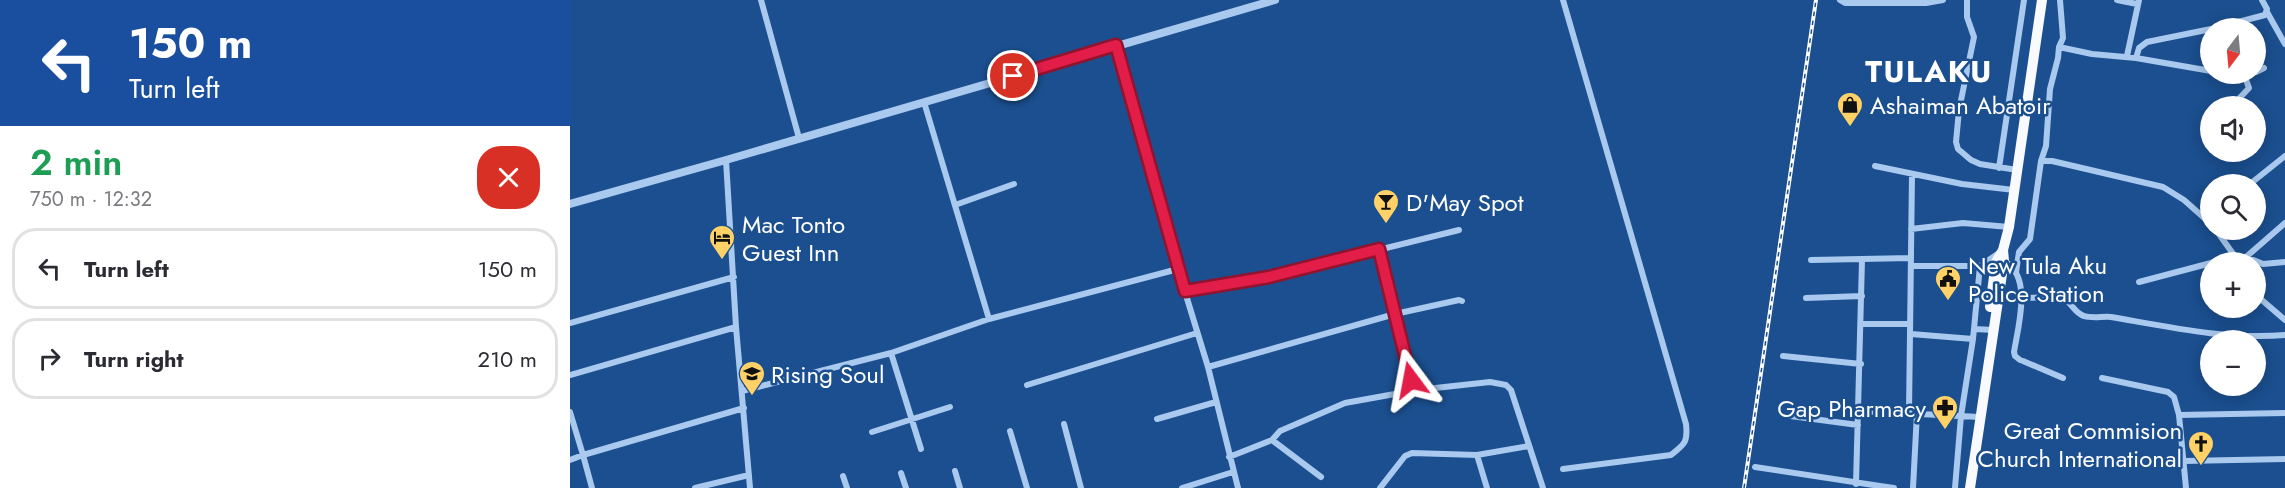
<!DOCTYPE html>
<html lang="en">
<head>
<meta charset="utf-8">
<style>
	:root { --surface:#fff; --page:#f7f7f7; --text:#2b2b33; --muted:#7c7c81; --line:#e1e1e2 }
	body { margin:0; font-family:Jost,sans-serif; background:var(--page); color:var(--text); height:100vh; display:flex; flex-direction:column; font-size:22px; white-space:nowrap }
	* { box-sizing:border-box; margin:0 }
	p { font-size:20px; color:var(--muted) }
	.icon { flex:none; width:33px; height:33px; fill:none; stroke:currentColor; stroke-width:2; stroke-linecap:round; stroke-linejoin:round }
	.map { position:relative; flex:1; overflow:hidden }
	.drawer { display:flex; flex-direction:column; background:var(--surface); width:570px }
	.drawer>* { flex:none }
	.guide { background:#1a4fa0; color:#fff; overflow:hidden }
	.needle { width:39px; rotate:196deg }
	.tools { position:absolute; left:1630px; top:18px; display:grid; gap:12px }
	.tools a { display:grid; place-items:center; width:66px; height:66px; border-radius:50%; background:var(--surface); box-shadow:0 3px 15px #0003; font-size:30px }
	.pin { position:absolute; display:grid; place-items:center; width:51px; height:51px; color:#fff; margin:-26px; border:3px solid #fff; border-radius:50%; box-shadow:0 2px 6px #0007 }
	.me { position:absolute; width:66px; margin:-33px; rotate:347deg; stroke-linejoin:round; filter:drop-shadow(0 0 4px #0008) }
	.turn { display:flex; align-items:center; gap:21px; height:126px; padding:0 30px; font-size:27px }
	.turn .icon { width:78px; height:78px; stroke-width:2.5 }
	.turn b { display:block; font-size:42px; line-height:51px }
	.round { display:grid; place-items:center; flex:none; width:63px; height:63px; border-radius:24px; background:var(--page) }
	.overview { display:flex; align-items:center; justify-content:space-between; height:102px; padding:0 30px }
	h1 { font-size:36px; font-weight:600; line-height:45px; color:#1e9e55 }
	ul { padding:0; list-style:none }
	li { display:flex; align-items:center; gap:18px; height:81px; margin:0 12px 9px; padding:0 18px; border:3px solid var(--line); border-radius:24px }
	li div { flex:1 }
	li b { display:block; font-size:22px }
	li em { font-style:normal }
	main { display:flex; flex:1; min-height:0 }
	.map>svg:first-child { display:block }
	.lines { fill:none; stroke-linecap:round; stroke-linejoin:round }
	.minor { stroke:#a9c9ee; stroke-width:6 }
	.tertiary { stroke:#a9c9ee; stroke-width:8 }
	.trunk { stroke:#f8faff; stroke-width:10 }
	.rail-casing { stroke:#fff; stroke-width:4 }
	.rail { stroke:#1b4f8f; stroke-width:1.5; stroke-dasharray:4.5; stroke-linecap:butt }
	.route-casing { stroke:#92132f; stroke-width:15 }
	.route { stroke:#e11d48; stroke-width:10 }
	.labels { text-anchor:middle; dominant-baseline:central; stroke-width:5; stroke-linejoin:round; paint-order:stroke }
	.poi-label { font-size:24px; fill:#fff; stroke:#1b4f8f; text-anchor:start }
	.district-label { font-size:30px; font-weight:bold; letter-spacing:1.5px; fill:#fff; stroke:#1b4f8f }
</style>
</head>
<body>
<main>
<section class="drawer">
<div class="guide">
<div class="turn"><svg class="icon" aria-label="left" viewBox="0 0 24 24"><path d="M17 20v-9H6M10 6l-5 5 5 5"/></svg><div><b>150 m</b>Turn left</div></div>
</div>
<div class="overview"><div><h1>2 min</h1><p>750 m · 12:32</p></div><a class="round" style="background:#d93025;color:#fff"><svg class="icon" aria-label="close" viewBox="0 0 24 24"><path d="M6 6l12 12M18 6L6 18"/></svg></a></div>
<ul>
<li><svg class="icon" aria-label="left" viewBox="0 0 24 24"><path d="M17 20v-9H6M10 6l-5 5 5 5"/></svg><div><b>Turn left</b></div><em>150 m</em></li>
<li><svg class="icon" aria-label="right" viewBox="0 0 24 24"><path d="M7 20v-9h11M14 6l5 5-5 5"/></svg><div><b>Turn right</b></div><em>210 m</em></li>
</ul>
</section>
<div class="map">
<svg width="1715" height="488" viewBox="0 0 1715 488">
	<rect width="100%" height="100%" fill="#1b4f8f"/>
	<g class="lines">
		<path class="minor" d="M191,0L229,138
			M993,0L1116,424C1118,442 1115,444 1101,455L993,469
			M1270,0L1275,3H1356L1373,0
			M1397,0V17L1404,37L1389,110L1386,142L1388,149L1401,160L1410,164L1447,170
			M1490,0L1493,38L1489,47L1488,58L1480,89L1476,146L1471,161H1482L1593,187L1614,200L1641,224
			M1547,0L1567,4
			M1697,12L1715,44
			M1645,28L1695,15L1697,9L1692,0
			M546,45L608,269L638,367L668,488
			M1489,47L1522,54L1566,58L1569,48L1577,42L1641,29
			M1557,56L1569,0
			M1566,58L1641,71
			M1686,72L1694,68
			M1654,74L1675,77L1682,74
			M354,102L419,319
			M1662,106L1679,88L1675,77
			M156,160L166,327L180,488
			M1305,166L1392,184L1444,190
			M1429,168L1454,0
			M1680,184L1715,156
			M385,205L444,184
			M1341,229L1393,223L1439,227
			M1646,230L1669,262
			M1676,257L1715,223
			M1241,260L1341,258
			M1434,261C1463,276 1448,327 1444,352L1445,356L1450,360
			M1643,262L1676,257L1693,264L1715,262
			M1341,266H1410L1429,253
			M1446,272L1449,252L1460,239L1471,161
			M1569,282L1641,263
			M615,291L699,277L889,230
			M1686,295L1715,320
			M1236,298L1292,296
			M1452,298L1490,297C1501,299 1503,313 1514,316C1523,319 1533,316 1541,317C1599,327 1657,340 1715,335
			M0,323L164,277
			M1291,324H1340
			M1405,329L1423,330
			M1341,334L1403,339
			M321,353L351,449
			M1213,356L1291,364
			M1453,361L1493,378
			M638,367L825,314L809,249
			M0,375L166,327
			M1532,378L1598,392L1604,397L1609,415L1715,413
			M457,385L627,333
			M847,390L920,382L936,385L941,390L973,488
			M172,391L321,353L419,319L608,269
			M1289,411L1410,417
			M0,412L13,455L174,408
			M1339,413L1342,175
			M1213,415L1288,425
			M1609,415L1616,488
			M587,419L646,402
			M494,424L511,488
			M440,431L457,488
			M302,432L380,407
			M702,440L751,477
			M907,455L917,488
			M659,457L702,440L710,431L775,403L847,390L841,380L825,314L889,300L892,301
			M0,460L13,455L22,488
			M1614,461L1715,459
			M1185,467L1310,486
			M385,471L390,488
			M331,473L336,488
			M273,476L277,488
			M1286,484L1292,260
			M125,488L179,475
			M612,488L663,472
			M810,488L835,456L842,453L907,455L959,446
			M1309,488L1310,486L1324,488
			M1343,488L1347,413
			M1385,488L1391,416L1403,339L1410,266"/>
		<path class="tertiary" d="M0,204L156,160L705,0"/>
		<path class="trunk" d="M1420,307L1426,262L1433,250
			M1400,488L1434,261L1433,250L1439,227L1472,0"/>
		<defs>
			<path id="rail" d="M1174,488L1246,0"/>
		</defs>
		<use href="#rail" class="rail-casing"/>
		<use href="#rail" class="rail"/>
	</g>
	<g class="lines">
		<defs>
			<path id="route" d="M443,76L546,45L615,291L699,277L809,249L841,380"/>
		</defs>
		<use href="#route" class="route-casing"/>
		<use href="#route" class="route"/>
	</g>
	<defs>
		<symbol id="shop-pin" viewBox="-11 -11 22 30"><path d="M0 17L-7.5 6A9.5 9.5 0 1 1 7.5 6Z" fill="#ffd166" stroke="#1b4f8f"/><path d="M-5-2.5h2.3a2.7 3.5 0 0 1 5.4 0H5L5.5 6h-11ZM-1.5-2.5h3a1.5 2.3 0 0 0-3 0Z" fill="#111"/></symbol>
		<symbol id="bar-pin" viewBox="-11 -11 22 30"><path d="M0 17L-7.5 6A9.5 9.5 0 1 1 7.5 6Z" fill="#ffd166" stroke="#1b4f8f"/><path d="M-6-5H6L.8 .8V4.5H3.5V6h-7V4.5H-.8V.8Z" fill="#111"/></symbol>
		<symbol id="hotel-pin" viewBox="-11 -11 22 30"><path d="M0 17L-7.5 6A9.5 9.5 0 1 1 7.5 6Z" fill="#ffd166" stroke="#1b4f8f"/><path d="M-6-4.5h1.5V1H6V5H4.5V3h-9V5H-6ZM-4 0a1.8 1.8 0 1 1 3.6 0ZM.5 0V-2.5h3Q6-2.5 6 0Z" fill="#111"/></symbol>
		<symbol id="civic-pin" viewBox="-11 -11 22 30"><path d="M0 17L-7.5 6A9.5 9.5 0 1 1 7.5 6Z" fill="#ffd166" stroke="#1b4f8f"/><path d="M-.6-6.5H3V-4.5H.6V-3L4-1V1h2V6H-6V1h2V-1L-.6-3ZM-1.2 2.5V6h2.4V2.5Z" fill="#111"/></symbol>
		<symbol id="school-pin" viewBox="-11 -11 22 30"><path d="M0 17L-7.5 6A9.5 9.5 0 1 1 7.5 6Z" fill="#ffd166" stroke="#1b4f8f"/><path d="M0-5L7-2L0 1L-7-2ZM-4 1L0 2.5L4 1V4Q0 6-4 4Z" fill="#111"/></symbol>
		<symbol id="pharmacy-pin" viewBox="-11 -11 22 30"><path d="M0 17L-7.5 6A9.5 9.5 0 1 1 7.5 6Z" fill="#ffd166" stroke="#1b4f8f"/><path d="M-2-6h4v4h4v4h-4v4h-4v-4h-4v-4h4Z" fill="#111"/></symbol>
		<symbol id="church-pin" viewBox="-11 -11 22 30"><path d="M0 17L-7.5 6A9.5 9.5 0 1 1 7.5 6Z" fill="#ffd166" stroke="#1b4f8f"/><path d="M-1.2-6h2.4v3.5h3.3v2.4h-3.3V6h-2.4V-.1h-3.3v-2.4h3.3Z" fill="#111"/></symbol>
	</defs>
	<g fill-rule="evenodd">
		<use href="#shop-pin" x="1265" y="90" width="30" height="40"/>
		<use href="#bar-pin" x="801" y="187" width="30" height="40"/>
		<use href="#hotel-pin" x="137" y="223" width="30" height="40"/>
		<use href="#civic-pin" x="1363" y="264" width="30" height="40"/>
		<use href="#school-pin" x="167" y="359" width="30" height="40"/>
		<use href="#pharmacy-pin" x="1360" y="393" width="30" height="40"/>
		<use href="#church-pin" x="1616" y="429" width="30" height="40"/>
	</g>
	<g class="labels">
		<g class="poi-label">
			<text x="1300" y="105">Ashaiman Abatoir</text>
			<text x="836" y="202">D'May Spot</text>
			<text x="172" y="224">Mac Tonto<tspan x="172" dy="28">Guest Inn</tspan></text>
			<text x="1398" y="265">New Tula Aku<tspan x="1398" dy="28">Police Station</tspan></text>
			<text x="201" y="374">Rising Soul</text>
			<text x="1356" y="408" text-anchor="end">Gap Pharmacy</text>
			<text x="1612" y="430" text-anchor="end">Great Commision<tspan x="1612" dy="28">Church International</tspan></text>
		</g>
		<g class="district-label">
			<text x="1359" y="71">TULAKU</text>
		</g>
	</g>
</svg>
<div class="tools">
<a><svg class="needle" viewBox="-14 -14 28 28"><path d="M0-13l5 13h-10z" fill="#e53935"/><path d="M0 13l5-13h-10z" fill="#7c7c81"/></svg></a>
<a><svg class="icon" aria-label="sound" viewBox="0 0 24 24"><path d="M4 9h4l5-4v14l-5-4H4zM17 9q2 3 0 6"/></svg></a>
<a><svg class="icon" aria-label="search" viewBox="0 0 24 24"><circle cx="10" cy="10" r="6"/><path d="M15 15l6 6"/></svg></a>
<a>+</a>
<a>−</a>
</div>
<div class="pin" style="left:443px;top:76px;background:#d93025"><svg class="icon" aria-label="arrive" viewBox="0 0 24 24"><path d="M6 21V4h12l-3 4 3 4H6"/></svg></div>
<svg class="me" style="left:841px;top:380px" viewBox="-20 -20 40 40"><path d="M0-17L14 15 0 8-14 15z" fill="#e11d48" stroke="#fff" stroke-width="4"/></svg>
</div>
</main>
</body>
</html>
